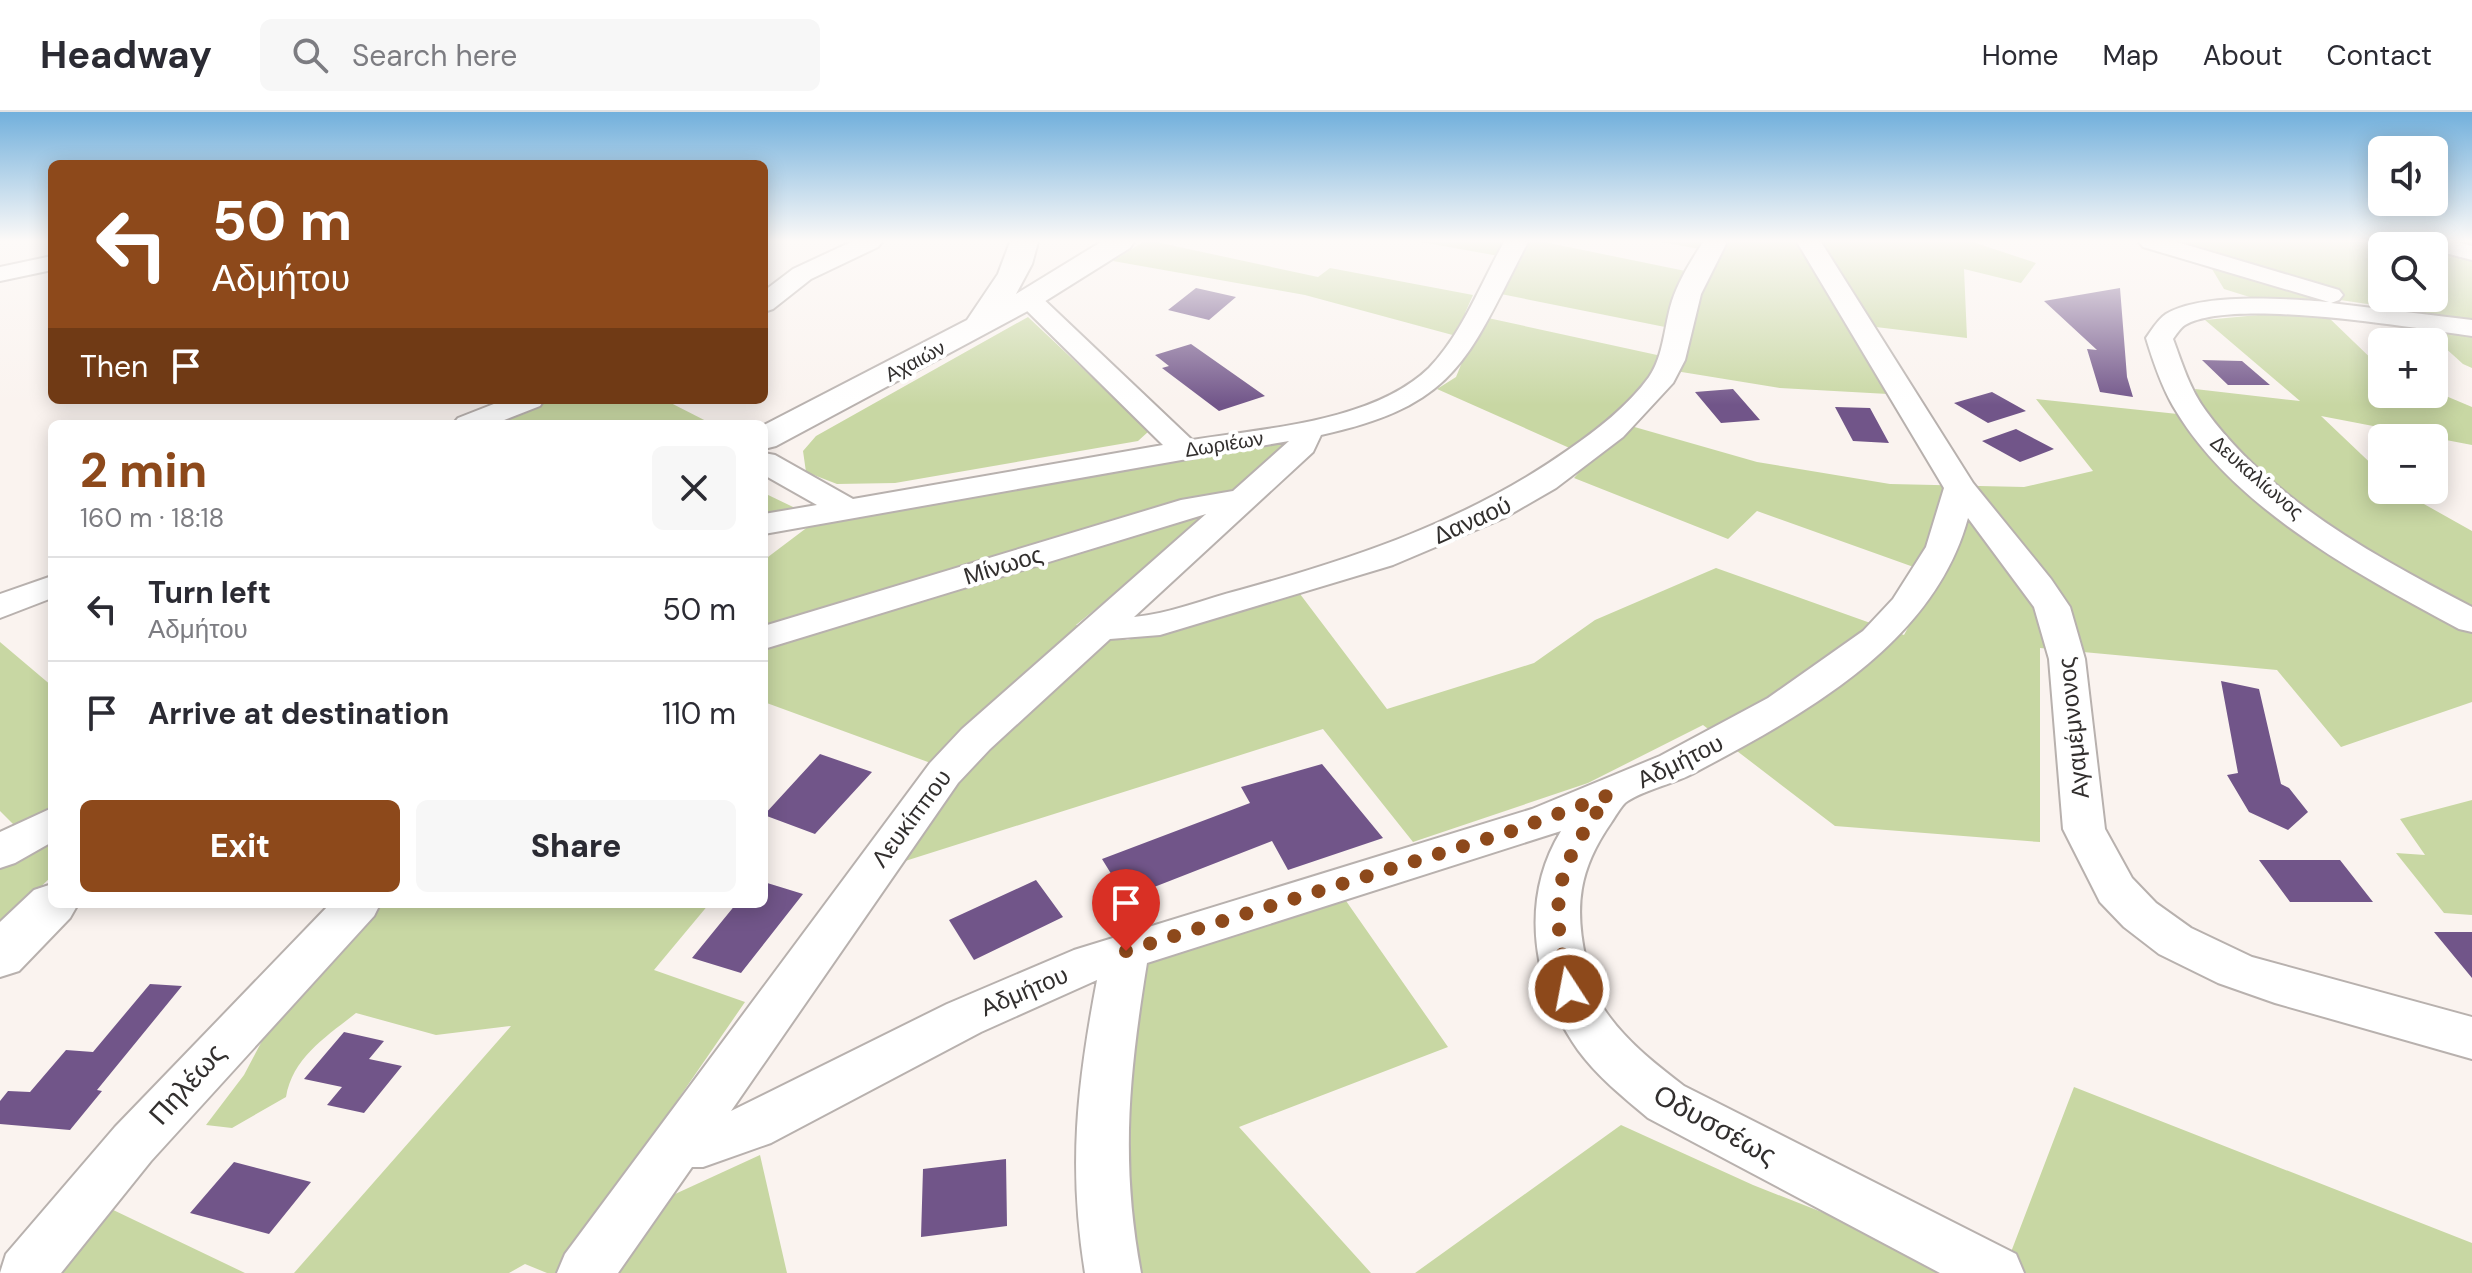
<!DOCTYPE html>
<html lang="en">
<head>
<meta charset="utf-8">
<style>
	:root { --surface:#fff; --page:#f7f7f7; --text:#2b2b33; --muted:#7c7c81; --line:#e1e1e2; --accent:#8d491b }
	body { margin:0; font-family:"DM Sans",sans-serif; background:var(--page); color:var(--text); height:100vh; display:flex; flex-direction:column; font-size:30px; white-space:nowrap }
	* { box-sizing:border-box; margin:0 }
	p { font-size:26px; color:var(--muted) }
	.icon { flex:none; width:44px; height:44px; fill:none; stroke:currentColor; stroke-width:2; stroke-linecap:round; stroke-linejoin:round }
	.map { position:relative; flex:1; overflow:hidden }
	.side { position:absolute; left:48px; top:308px; width:720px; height:488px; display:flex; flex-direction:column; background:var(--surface); border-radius:12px; box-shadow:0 4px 20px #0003 }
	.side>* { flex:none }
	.top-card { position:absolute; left:48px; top:48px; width:720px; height:244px; border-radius:12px; box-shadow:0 4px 20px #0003; background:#8d491b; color:#fff; overflow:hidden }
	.tools { position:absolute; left:2368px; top:24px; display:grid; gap:16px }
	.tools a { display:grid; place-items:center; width:80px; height:80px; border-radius:12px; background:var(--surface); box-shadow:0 4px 20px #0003; font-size:40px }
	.pin { position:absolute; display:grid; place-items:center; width:68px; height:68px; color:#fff; margin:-82px -34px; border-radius:50% 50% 50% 0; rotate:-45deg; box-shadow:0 0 8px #0007 }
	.pin .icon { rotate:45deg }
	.me { position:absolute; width:88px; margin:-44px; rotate:349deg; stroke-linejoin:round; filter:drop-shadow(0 0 6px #0008) }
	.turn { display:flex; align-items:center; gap:28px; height:168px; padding:0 32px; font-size:36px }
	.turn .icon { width:104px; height:104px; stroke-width:2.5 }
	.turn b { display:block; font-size:56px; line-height:68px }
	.then { display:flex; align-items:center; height:76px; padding:0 32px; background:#0003; gap:16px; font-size:30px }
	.round { display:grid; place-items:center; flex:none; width:84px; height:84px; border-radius:12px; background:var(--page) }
	.headline { display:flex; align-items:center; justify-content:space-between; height:136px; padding:0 32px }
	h1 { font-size:48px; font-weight:800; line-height:60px; color:var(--accent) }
	.button { display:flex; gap:16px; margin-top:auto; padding:16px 32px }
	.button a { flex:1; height:92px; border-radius:12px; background:var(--accent); color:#fff; font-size:32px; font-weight:800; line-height:92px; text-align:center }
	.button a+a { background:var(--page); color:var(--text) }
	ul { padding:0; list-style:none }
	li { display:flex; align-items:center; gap:24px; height:104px; padding:0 32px; border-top:2px solid var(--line) }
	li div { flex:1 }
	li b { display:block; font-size:30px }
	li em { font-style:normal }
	header { display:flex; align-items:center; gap:48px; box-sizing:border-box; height:112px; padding:0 40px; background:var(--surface); border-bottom:2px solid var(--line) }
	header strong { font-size:38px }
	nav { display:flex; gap:44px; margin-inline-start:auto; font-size:28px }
	.search { width:560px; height:72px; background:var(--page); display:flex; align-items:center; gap:20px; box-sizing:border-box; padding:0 28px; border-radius:12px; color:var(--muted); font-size:30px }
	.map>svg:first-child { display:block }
	.green { fill:#c8d7a3; fill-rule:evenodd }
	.building { fill:#715589 }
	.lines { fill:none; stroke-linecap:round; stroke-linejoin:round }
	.minor-casing { stroke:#b8b1ae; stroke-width:4 }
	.major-casing { stroke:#b8b1ae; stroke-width:4 }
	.minor { fill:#fff; fill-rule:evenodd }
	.major { fill:#fff; fill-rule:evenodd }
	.route { stroke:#8d491b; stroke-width:14; stroke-dasharray:0 25.2 }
	.labels { text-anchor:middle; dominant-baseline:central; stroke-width:8; stroke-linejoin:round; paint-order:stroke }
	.far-street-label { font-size:20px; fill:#322f2e; stroke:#fff }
	.street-label { font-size:24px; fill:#322f2e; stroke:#fff }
	.near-street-label { font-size:28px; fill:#322f2e; stroke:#fff }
</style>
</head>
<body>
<header>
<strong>Headway</strong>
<div class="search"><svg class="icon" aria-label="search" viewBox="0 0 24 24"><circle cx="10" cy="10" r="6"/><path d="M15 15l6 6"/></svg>Search here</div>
<nav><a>Home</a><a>Map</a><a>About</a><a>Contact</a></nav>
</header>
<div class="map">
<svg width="2472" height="1161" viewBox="0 0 2472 1161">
	<rect width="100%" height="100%" fill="#faf3ef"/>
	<path class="green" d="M1143,130H1156L1318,165L1330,156L1473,183L1465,201L1680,248L1685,219L1501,182L1521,148L1421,130H1544L1705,163L1715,140L1662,130H1973L2036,151L2021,171L1964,157L1967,226L1851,212L1888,282L1780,276L1657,256L1631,314L1757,350L1890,372L2024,375L2093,359L2036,287L2206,305L2195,277L2300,289L2205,208L2258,203H2326L2382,257V282H2434V279L2472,295V333L2321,304L2382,362V378H2399L2472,419V590L2341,635L2277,558L2040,536V730L1835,714L1703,613L1588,671L1413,730L1323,617L902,750L958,661L764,590V448L817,408H764V381L818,407L1285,326L1287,335L1266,358L1076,513L1127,528L1300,482L1387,597L1534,551L1595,508L1716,456L1904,523L1936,463L1757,399L1728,427L1574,366L1592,346L1437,277L1456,265L1471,228L1305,183L1113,149Z
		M2177,130H2472V256L2463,252L2402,197L2340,188L2256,187L2224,177L2212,157L2217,140ZM2382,134H2434V186H2382Z
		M1028,205L1149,319L1138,329L895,371L837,372L806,360L803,339L816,324Z
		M513,288H665L712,312H464Z
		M0,530L52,574V764L0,814V752L34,733L0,699Z
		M2472,688V803L2444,801L2396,741L2425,743L2400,707Z
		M1344,786L1448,935L1239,1015L1371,1161H1140L1119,1077L1130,853Z
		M384,792H709L654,858L745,890L619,1073L662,1088L760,1043L787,1161H547L525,1152L509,1161H294L511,914L436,923L356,901C326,925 293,945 286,985L232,1016L206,1013L244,963L263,927L311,865Z
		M2074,975L2472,1131V1161H2003Z
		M1621,1013L1753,1073L1976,1161H1415Z
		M107,1095L245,1161H52Z"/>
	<path class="building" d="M1196,176L1236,185L1209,208L1168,198Z
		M2120,176L2127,265L2133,285L2100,280L2087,237L2097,238L2044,189Z
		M1191,232L1265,284L1219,299L1162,256L1169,254L1155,243Z
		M2202,248L2242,249L2270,273H2228Z
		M1733,277L1760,308L1721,311L1695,280Z
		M1992,280L2026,299L1988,311L1954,291Z
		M1835,295L1870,296L1889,331L1853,329Z
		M2016,317L2054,337L2020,350L1982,329Z
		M2221,569L2259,577L2281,672L2289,676L2308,700L2288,718L2249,700L2227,663L2238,661Z
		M820,642L872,660L815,722L764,703Z
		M1322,652L1383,726L1288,758L1272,729L1126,786L1102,747L1250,691L1241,675Z
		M2259,748H2340L2373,790H2290Z
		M1036,768L1063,805L974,848L949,808Z
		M764,770L803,782L741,861L692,846L736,792H764Z
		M2434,820H2472V866Z
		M150,872L182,874L97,978L102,979L70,1018L0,1012V989L8,979L30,980L66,938L93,940Z
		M344,920L384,929L369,947L402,954L364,1001L327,993L342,975L304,967Z
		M1006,1047L1007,1114L921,1125L923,1057Z
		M234,1050L311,1070L269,1122L190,1101Z"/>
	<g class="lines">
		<defs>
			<path id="minor" d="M851,130H882L878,135L811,167L773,197L764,200V179L793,157Z
				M1504,130H1528C1468,245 1459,293 1321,323L1313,340L1134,505C1169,502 1205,487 1240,478C1356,446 1469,408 1568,338C1597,318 1628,294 1649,265C1664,243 1664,214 1672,189C1679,168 1691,149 1703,130H1727L1701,182L1685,248L1673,271L1623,325L1556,376L1504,406L1393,453L1160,523L1110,527L990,637L958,671L731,999L947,892L1074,838L1532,697L1660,644L1768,586L1863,519L1893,487L1926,435L1944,376L1797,130H1821L1973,371L2051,467L2070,495L2085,547L2105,717L2132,766L2156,791L2191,816L2252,845L2472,905V947L2275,891L2218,871L2159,842L2124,815L2100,790L2063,717L2049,547L2034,495L1968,406C1933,534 1801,604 1692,662C1673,672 1640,679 1625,691C1620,696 1615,705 1611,711C1579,757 1574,794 1586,848C1590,864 1594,880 1602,894C1623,927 1654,951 1684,974L2016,1142L2024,1161H1940L1648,1006C1623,985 1597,964 1578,938C1532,873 1519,788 1561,719L1147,851C1129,962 1120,1049 1141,1161H1085C1068,1055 1077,973 1097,868L981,920L771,1031L703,1055H692L618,1161H557L565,1142L930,651L962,617L1206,402L764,537V514L1181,388L1233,379L1289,329L764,422V402L817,393L764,363V341L775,343L853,387L1163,333L1020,192L1016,187L1020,182H1038L1192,328C1266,316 1373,310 1429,256C1462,222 1481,171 1504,130Z
				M2139,130H2177L2339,178L2343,183L2339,188L2331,191L2472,208V224C2413,216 2233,185 2185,213C2180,216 2176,223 2173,227C2182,251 2190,278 2206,299C2271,388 2376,445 2472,495V520L2459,517C2359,463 2232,396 2173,294C2161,273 2153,249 2146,226C2151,219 2158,207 2166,202C2203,180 2287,187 2329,190L2143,135Z
				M2418,130H2458L2472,134V148L2434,138V134H2421Z
				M52,144V158L0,169V155Z
				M504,288H544L540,294L494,312H453L458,306Z
				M52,464V486L0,506V482Z
				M52,696V730L15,751L0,756V720Z
				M330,792H380L374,804L151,1049L61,1161H0L6,1142L115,1015Z"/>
			<path id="major" d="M1010,130H1038L1032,152L1016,182L1101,130H1134L1130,136L1039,193L776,334L764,337V313L967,208L998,162Z
				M52,772V792H78L70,806L19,859L0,865V810L34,778Z"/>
		</defs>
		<use href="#minor" class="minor-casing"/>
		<use href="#major" class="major-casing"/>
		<use href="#minor" class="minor"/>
		<use href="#major" class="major"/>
	</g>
	<linearGradient id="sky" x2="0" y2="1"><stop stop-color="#72b0dc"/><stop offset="0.44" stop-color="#fdfaf8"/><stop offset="1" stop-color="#fdfaf8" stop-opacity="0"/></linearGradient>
	<rect width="2472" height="293" fill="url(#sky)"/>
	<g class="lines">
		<path class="route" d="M1126,839L1512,719L1609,683C1554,759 1549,784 1569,877"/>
	</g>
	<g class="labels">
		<g class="far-street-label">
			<text transform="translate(915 249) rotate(-28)">Αχαιών</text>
			<text transform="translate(1224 332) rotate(-9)">Δωριέων</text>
			<text transform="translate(2257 365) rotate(41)">Δευκαλίωνος</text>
		</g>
		<g class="street-label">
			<text transform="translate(1472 408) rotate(-24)">Δαναού</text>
			<text transform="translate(1003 453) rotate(-17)">Μίνωος</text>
			<text transform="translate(2073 616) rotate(-96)">Αγαμέμνονος</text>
			<text transform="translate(1680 649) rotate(-26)">Αδμήτου</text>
			<text transform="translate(911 706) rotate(-53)">Λευκίππου</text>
			<text transform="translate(1024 879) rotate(-23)">Αδμήτου</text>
		</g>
		<g class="near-street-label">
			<text transform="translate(187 972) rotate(-48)">Πηλέως</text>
			<text transform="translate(1715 1013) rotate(29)">Οδυσσέως</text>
		</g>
	</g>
</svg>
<div class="tools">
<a><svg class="icon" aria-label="sound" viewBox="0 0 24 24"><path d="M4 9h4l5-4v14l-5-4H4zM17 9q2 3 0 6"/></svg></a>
<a><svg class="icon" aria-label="search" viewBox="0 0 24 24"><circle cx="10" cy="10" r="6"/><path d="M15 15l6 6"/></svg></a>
<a>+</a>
<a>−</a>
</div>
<div class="pin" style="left:1126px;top:839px;background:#d93025"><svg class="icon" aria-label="arrive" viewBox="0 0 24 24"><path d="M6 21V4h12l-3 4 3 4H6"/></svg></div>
<svg class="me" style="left:1569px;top:877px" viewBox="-20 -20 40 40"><circle r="17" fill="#8d491b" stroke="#fff" stroke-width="3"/><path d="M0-11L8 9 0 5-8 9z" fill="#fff"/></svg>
<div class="top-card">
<div class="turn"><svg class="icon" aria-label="left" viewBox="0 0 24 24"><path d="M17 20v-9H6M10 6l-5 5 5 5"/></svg><div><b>50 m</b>Αδμήτου</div></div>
<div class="then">Then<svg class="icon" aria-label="arrive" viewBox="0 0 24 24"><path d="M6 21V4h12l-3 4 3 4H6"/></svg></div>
</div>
<section class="side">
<div class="headline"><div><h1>2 min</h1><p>160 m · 18:18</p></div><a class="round"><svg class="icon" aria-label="close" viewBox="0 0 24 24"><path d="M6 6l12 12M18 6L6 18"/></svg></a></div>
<ul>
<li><svg class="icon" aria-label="left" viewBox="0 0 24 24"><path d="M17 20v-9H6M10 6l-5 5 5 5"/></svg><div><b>Turn left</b><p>Αδμήτου</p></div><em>50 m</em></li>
<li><svg class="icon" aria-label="arrive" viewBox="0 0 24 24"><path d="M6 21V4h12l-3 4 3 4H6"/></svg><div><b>Arrive at destination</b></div><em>110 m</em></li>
</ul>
<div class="button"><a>Exit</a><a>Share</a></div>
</section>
</div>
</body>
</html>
